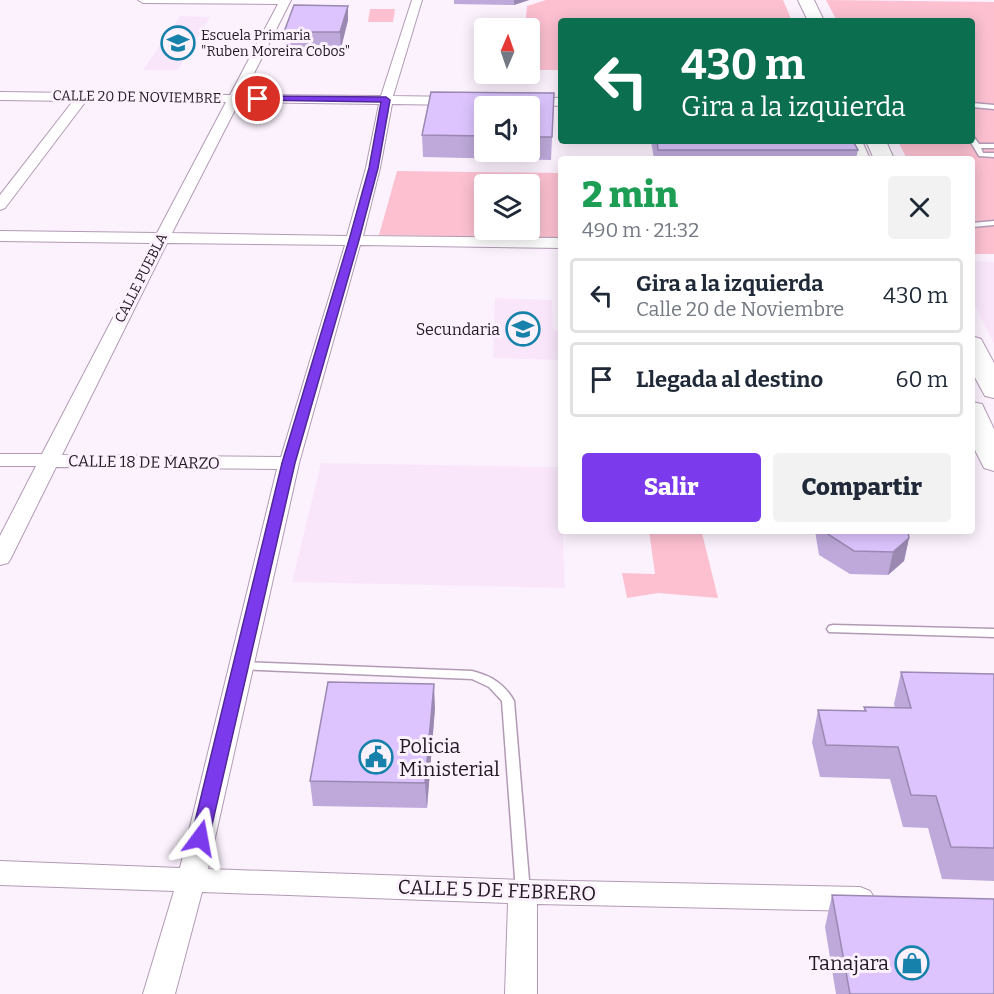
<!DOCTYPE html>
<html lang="es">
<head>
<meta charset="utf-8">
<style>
	:root { --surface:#fff; --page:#f2f2f3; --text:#1f2937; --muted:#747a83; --line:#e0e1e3; --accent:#7c3aed }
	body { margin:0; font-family:Bitter,serif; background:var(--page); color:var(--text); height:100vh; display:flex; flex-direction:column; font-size:22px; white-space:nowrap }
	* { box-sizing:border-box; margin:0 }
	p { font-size:20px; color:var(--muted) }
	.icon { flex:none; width:33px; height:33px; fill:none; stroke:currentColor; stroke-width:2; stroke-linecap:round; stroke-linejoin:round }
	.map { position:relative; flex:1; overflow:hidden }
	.sheet { position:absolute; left:558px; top:156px; width:417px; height:378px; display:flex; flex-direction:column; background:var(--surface); border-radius:6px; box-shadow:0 3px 15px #0003 }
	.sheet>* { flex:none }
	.top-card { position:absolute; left:558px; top:18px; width:417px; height:126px; border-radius:6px; box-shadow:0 3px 15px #0003; background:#0b6e4f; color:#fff; overflow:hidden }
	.needle { width:39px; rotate:2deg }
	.fabs { position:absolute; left:474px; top:18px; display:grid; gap:12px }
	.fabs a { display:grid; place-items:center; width:66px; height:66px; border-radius:6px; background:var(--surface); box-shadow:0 3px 15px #0003; font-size:30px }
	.pin { position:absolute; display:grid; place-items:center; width:51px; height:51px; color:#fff; margin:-26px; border:3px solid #fff; border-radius:50%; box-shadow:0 2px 6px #0007 }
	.me { position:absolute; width:66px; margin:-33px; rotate:13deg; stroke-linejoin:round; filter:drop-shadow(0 0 4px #0008) }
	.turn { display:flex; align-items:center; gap:21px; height:126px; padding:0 24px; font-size:27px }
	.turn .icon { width:78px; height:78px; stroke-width:2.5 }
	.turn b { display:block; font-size:42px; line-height:51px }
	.round { display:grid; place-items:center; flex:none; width:63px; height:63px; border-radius:6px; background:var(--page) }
	.head { display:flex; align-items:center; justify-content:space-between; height:102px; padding:0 24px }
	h1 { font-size:36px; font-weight:800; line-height:45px; color:#1e9e55 }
	.action { display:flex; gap:12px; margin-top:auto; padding:12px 24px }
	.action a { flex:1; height:69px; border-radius:6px; background:var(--accent); color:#fff; font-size:24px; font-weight:800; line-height:69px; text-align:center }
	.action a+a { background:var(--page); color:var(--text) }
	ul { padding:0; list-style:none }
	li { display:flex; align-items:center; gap:18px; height:75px; margin:0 12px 9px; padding:0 12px; border:3px solid var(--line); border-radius:6px }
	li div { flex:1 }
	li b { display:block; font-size:22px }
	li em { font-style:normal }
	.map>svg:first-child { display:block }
	.built { fill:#f9e6fb }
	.green { fill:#fcc0d1; fill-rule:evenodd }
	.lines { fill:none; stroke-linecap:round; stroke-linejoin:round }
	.lane-casing { stroke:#b29ab5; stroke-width:3 }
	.street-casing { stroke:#b29ab5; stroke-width:2 }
	.secondary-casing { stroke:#b29ab5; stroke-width:2 }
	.lane { fill:#fff; fill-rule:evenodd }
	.street { fill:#fff; fill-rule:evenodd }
	.secondary { fill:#fff; fill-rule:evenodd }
	.wall { fill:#bea9da; fill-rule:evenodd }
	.shaded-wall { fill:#9b89b2 }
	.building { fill:#ddc4fe; stroke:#9b89b2; stroke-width:1.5 }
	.route { fill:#7c3aed; stroke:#51269a; stroke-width:1.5 }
	.labels { text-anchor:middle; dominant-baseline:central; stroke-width:6; stroke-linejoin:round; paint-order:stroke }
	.far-poi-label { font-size:14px; fill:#221923; stroke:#fcf2fe; text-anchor:start }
	.far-street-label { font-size:14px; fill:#221923; stroke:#fcf2fe }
	.poi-label { font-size:16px; fill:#221923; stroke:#fcf2fe; text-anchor:end }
	.street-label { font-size:16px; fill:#221923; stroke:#fcf2fe }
	.near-poi-label { font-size:20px; fill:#221923; stroke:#fcf2fe; text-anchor:start }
	.near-street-label { font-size:20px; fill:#221923; stroke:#fcf2fe }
</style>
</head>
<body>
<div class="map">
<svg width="994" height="994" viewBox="0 0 994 994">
	<rect width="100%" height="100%" fill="#fcf2fe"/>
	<path class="built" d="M180,16L210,17L178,70H143Z
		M972,261L994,262V343L972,300Z
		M495,298L552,300L553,330L561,331V360L493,358Z
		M321,463L560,467L565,588L292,582Z"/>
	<path class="green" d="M546,0H783L792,21H561V70H530V28H525L527,6Z
		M826,0L994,2V254H972V159H907L898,141H972V21H837Z
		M370,9H395L393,22H368Z
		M397,171L561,173V238L379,235ZM484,184H530V230H484Z
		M649,531L702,533L718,598L658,593L627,598L622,573L655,574Z"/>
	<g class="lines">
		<defs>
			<path id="lane" d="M972,103L994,105V109L972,107Z
				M972,136L974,137L979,144H994V148H981L983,153H994V157L979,156L970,141H972Z
				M994,221V225L972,227V223Z
				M833,625L994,629V637L829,632L827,629L829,626Z
				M240,662L472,671C491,676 504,683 514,701L530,892L528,896L523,898L518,896L516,892L502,701L489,687L472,679L236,669L234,666L236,663Z"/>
			<path id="street" d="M138,0H291L243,95L381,96L412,0H422L393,96L458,97L464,101L458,105L392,104L380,168L363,236L561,238V248L360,245L299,463L208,869L523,880L860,887L870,891L875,899L870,907L860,911L537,904V994H505L508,903L202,892L175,994H143L174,891L0,885V861L180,868L277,469L56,467L11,558L8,563L0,565V536L36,466H0V454H42L152,243L0,241V231L157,233L226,102L86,101L5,208L0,210V195L73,101L0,100V92L230,95L278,4L143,3ZM239,102L379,104L366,168L347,236L172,233ZM167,243L345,245L281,457L62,455Z
				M526,97L561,98V106L521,104L520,101Z"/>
			<path id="secondary" d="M798,0H814L824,21H808Z
				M842,141H862L870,159H850Z
				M866,141H886L894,159H874Z
				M972,336L981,339L994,363V398L985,396L972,372Z
				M972,402L982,404L994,429V471L984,468L972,444Z"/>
		</defs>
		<use href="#lane" class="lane-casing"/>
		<use href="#street" class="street-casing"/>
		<use href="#secondary" class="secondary-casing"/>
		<use href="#lane" class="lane"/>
		<use href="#street" class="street"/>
		<use href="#secondary" class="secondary"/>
	</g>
	<path class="wall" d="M454,0H529L514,5L454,4Z
		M348,20L341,48L286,47L284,32Z
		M431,92L554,93L551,160L423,157L422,135ZM484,106H530V152H484Z
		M651,141H853L858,150L856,159H654Z
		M815,531H908L909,538L904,561L888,575L850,574L819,555Z
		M901,672L994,674V881L942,879L928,828L903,827L890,779L820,777L812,742L818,710L864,711V707L895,708L894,704Z
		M435,708L427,808L313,806L310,781Z
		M832,895L994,994H836L825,927Z"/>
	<path class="shaded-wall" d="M514,0H529L514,5Z
		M348,6V20L341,48L340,32Z
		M909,538L904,561L888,575L893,552Z
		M434,684L435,708L427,808L425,783Z"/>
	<path class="building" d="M294,5L348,6L340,32H284Z
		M431,92L554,93L552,137H530V106H484V136L422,135Z
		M657,141H853L858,150H658Z
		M823,531H908L909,538L893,552L854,551Z
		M901,672L994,674V848L951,847L936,796L911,795L898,747L826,745L818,710L866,711L864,707L911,708Z
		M328,682L434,684L425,783L310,781Z
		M832,895L994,899V994H850Z"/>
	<path class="route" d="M258,96L386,97L390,100L378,168L359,240L295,463L209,838L207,843L200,845L194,843L191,838L282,463L349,240L369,168L381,102L255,100L254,99Z"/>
	<defs>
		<symbol id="school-ring" viewBox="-11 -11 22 22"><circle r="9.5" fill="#fcf2fe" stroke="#1681aa" stroke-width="1.5"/><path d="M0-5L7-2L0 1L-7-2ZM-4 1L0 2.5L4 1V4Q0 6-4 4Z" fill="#1681aa"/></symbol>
		<symbol id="civic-ring" viewBox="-11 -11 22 22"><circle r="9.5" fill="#fcf2fe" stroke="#1681aa" stroke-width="1.5"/><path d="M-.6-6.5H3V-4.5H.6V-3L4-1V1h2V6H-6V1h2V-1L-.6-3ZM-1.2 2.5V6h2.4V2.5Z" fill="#1681aa"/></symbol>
		<symbol id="shop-ring" viewBox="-11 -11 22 22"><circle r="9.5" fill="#fcf2fe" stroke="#1681aa" stroke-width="1.5"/><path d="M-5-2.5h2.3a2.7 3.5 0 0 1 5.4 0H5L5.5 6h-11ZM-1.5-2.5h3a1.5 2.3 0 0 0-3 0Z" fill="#1681aa"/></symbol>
	</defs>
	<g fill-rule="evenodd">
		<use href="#school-ring" x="159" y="24" width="38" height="38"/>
		<use href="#school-ring" x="504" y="310" width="38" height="38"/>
		<use href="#civic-ring" x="357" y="738" width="38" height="38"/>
		<use href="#shop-ring" x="893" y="944" width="38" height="38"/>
	</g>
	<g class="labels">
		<g class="far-poi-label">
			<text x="201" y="35">Escuela Primaria<tspan x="201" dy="16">"Ruben Moreira Cobos"</tspan></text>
		</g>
		<g class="far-street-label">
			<text transform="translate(137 97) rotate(1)">CALLE 20 DE NOVIEMBRE</text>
			<text transform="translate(141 278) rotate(-63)">CALLE PUEBLA</text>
		</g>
		<g class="poi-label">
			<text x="500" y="329">Secundaria</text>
		</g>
		<g class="street-label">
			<text transform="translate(144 462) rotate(1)">CALLE 18 DE MARZO</text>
		</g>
		<g class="near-poi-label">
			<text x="399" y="746">Policia<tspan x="399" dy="23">Ministerial</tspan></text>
			<text x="889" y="963" text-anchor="end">Tanajara</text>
		</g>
		<g class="near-street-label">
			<text transform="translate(497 890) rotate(2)">CALLE 5 DE FEBRERO</text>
		</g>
	</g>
</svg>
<div class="fabs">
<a><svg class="needle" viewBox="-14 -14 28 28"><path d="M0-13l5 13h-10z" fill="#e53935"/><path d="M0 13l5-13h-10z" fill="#747a83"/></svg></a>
<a><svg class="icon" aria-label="sound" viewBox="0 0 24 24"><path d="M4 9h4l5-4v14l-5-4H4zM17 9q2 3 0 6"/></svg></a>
<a><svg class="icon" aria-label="layers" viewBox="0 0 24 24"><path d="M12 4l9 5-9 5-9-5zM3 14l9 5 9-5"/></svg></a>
</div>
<div class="pin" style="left:258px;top:99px;background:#d93025"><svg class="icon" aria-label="arrive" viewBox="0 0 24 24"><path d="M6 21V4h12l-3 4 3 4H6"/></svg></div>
<svg class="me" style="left:200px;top:838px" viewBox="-20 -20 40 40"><path d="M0-17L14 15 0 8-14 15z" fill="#7c3aed" stroke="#fff" stroke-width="4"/></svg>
<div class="top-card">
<div class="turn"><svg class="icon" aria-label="left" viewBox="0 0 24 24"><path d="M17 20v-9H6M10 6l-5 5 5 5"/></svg><div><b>430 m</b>Gira a la izquierda</div></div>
</div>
<section class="sheet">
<div class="head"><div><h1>2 min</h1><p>490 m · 21:32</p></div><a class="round"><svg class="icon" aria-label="close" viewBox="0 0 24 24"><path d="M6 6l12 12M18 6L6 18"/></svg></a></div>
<ul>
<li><svg class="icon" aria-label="left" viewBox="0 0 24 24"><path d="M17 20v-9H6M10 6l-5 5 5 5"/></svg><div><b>Gira a la izquierda</b><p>Calle 20 de Noviembre</p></div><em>430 m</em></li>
<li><svg class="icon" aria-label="arrive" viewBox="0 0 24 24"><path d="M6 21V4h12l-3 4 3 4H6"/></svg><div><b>Llegada al destino</b></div><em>60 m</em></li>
</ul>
<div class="action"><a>Salir</a><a>Compartir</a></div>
</section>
</div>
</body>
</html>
